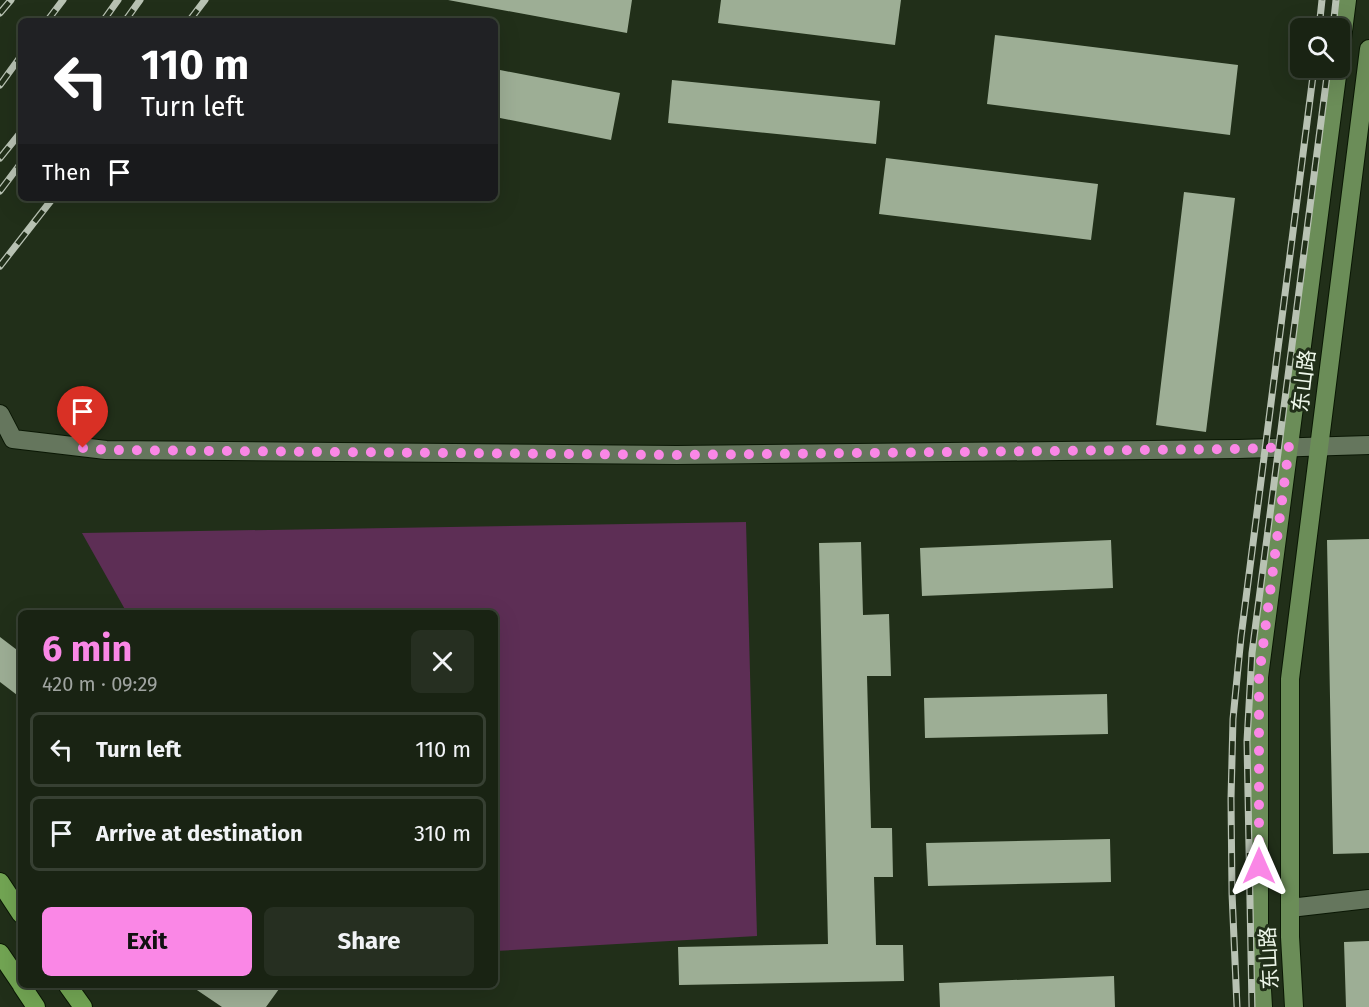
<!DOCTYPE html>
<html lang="en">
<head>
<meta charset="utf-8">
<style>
	:root { --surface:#192313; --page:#262f21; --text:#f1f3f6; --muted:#9fa4a0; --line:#374033; --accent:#fa87e6 }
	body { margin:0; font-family:"Fira Sans","Noto Sans SC",sans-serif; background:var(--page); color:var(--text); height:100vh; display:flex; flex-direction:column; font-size:22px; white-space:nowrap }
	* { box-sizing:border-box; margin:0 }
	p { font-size:20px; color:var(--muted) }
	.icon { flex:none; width:33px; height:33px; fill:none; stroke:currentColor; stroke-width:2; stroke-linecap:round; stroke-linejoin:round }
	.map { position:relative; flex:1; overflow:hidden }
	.sheet { position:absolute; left:18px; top:610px; width:480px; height:378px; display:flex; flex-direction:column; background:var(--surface); border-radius:9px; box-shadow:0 6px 24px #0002,0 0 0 2px var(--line) }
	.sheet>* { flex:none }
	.banner { position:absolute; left:18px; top:18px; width:480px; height:183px; border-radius:9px; box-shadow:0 6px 24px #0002,0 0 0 2px var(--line); background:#202124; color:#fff; overflow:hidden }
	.tools { position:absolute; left:1290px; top:18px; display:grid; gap:12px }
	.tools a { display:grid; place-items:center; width:60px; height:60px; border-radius:9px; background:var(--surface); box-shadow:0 6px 24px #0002,0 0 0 2px var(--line); font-size:30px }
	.pin { position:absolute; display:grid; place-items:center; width:51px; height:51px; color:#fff; margin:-62px -26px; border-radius:50% 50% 50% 0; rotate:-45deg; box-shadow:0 0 6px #0007 }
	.pin .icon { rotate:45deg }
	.me { position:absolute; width:66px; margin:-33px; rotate:0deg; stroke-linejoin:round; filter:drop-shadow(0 0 4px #0008) }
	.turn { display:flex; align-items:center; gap:21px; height:126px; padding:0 24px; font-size:27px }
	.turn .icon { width:78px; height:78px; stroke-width:2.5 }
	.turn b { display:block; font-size:42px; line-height:51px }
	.then { display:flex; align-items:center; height:57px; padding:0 24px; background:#0003; gap:12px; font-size:22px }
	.round { display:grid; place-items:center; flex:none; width:63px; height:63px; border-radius:9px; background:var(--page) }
	.summary { display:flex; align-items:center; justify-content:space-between; height:102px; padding:0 24px }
	h1 { font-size:36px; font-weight:700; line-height:45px; color:var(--accent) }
	.action { display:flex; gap:12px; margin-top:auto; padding:12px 24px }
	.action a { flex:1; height:69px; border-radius:9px; background:var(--accent); color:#111; font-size:24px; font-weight:700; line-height:69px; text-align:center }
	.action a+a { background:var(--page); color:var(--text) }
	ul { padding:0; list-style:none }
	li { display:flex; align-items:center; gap:18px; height:75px; margin:0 12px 9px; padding:0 12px; border:3px solid var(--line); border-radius:9px }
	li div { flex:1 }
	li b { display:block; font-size:22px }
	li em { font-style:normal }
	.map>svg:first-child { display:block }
	.green { fill:#5d2e55 }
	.building { fill:#9dae95 }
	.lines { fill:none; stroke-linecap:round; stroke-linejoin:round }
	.street-casing { stroke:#0a1704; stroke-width:20 }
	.secondary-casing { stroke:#0a1704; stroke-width:20 }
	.primary-casing { stroke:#0a1704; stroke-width:20 }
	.street { stroke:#65765d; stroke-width:18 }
	.secondary { stroke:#6b8d58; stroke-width:18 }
	.primary { stroke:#72a553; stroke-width:18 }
	.rail-casing { stroke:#b8c2b3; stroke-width:7 }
	.rail { stroke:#212f19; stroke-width:4.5; stroke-dasharray:14; stroke-linecap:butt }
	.route { stroke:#fa87e6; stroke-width:10; stroke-dasharray:0 18 }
	.labels { text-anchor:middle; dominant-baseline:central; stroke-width:6; stroke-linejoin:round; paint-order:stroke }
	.street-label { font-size:21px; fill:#eef7ea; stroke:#212f19 }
</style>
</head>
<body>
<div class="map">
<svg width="1369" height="1007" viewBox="0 0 1369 1007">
	<rect width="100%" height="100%" fill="#212f19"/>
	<path class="green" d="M746,522L757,936L495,951V614L127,613L82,533Z"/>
	<path class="building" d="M448,0H632L627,33Z
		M721,0H901L895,45L718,23Z
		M995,35L1238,65L1230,135L987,104Z
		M495,69L620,93L611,140L495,117Z
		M672,80L880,101L876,144L668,123Z
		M886,158L1098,184L1091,240L879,214Z
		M1184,192L1235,198L1206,432L1156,425Z
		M1369,539V853L1333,854L1327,540Z
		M1111,540L1113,588L922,596L920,548Z
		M861,542L863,615L889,614L891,676H867L871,828H892L893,877H874L876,945H903L904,981L679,985L678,947L828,944L819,543Z
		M0,637L21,653V698L0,682Z
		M1107,694L1108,734L925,738L924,698Z
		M1110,839L1111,882L928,886L926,843Z
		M1369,941V1007H1346L1344,942Z
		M1114,976L1115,1007H940L939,983Z
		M191,986H273L279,989L266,1007H222Z"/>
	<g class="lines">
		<defs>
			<path id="street" d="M0,414L13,439L106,450L677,455L1239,449L1369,445
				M1290,908L1369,899"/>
			<path id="secondary" d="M1340,54L1347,0
				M1263,1007L1259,937V677L1338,68
				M1294,1007L1290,937V679L1369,49"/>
			<path id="primary" d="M0,882L21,914
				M0,953L21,984
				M22,986L36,1007
				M68,986L83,1007"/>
		</defs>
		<use href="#street" class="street-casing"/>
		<use href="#secondary" class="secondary-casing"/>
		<use href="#primary" class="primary-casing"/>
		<use href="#street" class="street"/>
		<use href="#secondary" class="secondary"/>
		<use href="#primary" class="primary"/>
		<defs>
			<path id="rail" d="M0,13L11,0
				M47,21L63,0
				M103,21L118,0
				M125,21L140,0
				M189,21L205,0
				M1319,28L1322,0
				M1333,28L1336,0
				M0,85L21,56
				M0,158L21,132
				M0,191L21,163
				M0,266L53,198
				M1237,1007L1232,893L1231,799L1233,719L1241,637L1314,68
				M1252,1007L1247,741L1252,653L1328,68"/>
		</defs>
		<use href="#rail" class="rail-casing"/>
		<use href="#rail" class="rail"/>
	</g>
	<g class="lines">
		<path class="route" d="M83,448L106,450L677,455L1239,449L1289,447L1259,677V866"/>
	</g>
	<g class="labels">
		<g class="street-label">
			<text transform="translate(1304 381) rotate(-83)">东山路</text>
			<text transform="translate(1269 958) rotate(-93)">东山路</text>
		</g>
	</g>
</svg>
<div class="tools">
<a><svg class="icon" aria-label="search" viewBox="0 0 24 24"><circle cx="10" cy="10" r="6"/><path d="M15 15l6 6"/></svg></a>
</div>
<div class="pin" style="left:83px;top:448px;background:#d93025"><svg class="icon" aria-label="arrive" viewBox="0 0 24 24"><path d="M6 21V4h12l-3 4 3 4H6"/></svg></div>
<svg class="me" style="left:1259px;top:866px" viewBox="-20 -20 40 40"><path d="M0-17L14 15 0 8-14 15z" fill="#fa87e6" stroke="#fff" stroke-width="4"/></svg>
<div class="banner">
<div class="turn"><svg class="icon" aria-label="left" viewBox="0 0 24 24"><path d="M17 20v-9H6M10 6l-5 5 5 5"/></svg><div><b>110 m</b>Turn left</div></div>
<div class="then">Then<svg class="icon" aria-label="arrive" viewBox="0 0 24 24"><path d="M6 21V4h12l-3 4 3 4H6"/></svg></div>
</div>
<section class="sheet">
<div class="summary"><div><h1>6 min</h1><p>420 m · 09:29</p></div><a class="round"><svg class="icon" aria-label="close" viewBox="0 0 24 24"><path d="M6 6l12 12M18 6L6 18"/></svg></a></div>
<ul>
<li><svg class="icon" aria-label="left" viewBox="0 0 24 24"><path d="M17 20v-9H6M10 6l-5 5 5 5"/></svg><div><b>Turn left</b></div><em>110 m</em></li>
<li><svg class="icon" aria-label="arrive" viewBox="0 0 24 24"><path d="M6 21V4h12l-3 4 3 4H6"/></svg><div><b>Arrive at destination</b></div><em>310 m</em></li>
</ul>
<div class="action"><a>Exit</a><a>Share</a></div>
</section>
</div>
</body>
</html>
